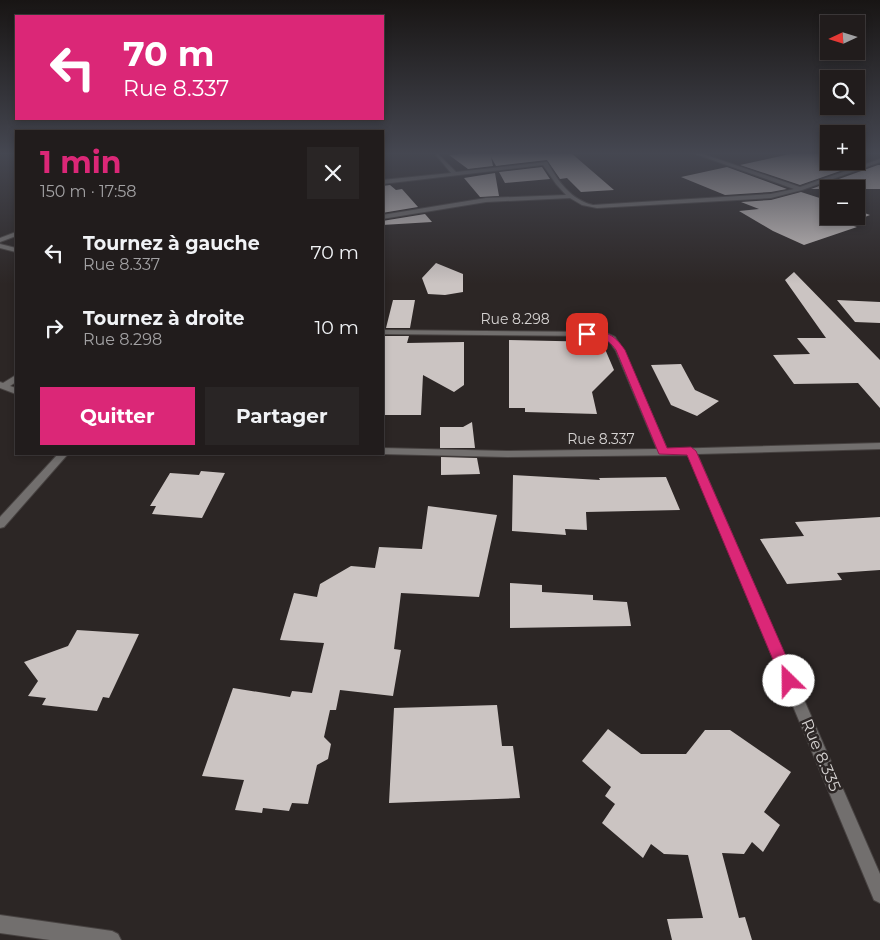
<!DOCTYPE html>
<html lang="fr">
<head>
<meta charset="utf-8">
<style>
	:root { --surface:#211c1c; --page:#292525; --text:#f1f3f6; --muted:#a2a1a3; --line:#3e3a3b; --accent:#db2777 }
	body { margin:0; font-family:Montserrat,sans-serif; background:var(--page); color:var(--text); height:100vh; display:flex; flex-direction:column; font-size:19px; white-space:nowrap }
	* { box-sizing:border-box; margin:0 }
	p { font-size:16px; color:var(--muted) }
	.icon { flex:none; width:28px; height:28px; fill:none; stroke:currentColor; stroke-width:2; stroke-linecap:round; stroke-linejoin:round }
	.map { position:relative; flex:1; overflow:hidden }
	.side { position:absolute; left:15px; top:130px; width:369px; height:325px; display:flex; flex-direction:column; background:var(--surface); border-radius:0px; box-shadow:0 2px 8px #0003,0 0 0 1px var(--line) }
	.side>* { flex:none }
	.banner { position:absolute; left:15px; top:15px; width:369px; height:105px; border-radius:0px; box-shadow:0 2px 8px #0003,0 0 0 1px var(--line); background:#db2777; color:#fff; overflow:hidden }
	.needle { width:32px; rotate:266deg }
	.buttons { position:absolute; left:820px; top:15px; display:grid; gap:10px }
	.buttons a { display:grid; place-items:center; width:45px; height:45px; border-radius:0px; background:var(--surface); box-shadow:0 2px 8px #0003,0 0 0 1px var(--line); font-size:25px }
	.pin { position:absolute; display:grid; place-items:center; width:42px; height:42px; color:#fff; margin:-21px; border-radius:10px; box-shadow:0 2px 8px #0006 }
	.me { position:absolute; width:55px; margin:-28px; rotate:337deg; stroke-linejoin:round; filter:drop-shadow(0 0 4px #0008) }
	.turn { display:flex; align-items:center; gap:18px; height:105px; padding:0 25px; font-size:22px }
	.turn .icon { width:65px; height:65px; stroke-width:2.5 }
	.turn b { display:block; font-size:35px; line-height:42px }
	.round { display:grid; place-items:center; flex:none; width:52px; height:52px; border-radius:0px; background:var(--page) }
	.overview { display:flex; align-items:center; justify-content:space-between; height:85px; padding:0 25px }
	h1 { font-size:30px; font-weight:700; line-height:38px; color:var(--accent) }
	.button { display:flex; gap:10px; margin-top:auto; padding:10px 25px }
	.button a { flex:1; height:58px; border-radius:0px; background:var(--accent); color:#fff; font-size:20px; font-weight:700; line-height:58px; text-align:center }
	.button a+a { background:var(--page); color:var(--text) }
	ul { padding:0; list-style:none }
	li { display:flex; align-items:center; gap:15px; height:75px; padding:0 25px }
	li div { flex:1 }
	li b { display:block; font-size:19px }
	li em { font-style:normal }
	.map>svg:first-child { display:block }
	.building { fill:#cbc4c2 }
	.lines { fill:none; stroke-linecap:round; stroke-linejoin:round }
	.minor-casing { stroke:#474241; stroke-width:2 }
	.minor { fill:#726f6e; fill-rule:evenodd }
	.route { fill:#db2777; stroke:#8e194d }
	.labels { text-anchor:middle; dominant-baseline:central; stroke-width:5; stroke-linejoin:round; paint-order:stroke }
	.street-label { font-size:14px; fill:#d5d2d1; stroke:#2c2625 }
	.near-street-label { font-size:16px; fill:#d5d2d1; stroke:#2c2625 }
</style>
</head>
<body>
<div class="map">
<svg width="880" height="940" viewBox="0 0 880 940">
	<rect width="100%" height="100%" fill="#2c2625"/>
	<path class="building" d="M479,152H570L614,190L581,192L567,178L560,179L547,160L496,166L491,157L493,166L468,169L449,155Z
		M799,152H829V161H856V159L866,162L800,185L740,165Z
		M878,165H880V189H811Z
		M542,167L550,179L505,183L499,172Z
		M727,167L787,189L771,192L725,195L681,177Z
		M495,173L499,196L480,197L464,178Z
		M390,185L396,190L402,189L418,207L382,213V186Z
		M801,192L829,201V216H856V210L870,215L847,224L857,227L804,245L773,231L739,211L759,209L741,202L771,200Z
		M425,214L432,222L382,225V221Z
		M436,263L463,274V292L445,295L428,294L422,278Z
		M794,272L880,360V408L858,383L794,384L773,355L810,354L797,338H826L785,280Z
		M393,300H415L410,328H386Z
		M837,300L880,302V323L855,322Z
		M384,336H409L407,343L464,342V385L454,392L423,375L421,415H382V344Z
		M509,340L602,342L614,370L592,392L597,414L525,412V408H509Z
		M681,364L695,390L719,401L697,416L671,405L651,365Z
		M472,422L475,448H440V427H463Z
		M441,457L477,458L480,474L441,475Z
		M201,471L225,473L202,518L152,514L156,506H150L170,473L199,475Z
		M513,475L600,480L599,478L666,477L680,510L586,512L587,530L565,529L566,535L512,531Z
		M428,506L497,515L479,597L401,593L394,649L401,650L393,696L340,690L336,710H330L324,737L331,744L328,759L317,765L308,804L292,803L289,811L263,808L262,813L235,810L244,780L202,776L233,688L290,697L292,691L312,693L324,643L280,640L294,593L317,597L320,584L351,566L375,568L379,547L422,549Z
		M880,517V570L837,573L842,580L787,584L760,539L804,536L795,522Z
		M510,583L542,585V592L593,595V600L627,602L631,626L510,628Z
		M77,630L139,634L109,698L103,697L97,711L42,705L46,698L28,696L38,681L24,662L68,646Z
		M497,705L502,746H513L520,798L389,803L394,708Z
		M608,729L641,754H686L705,730H730L791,772L764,812L780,825L763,852L752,842L744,854L722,853L739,918L745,917L752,940H672L667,919L703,918L688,855L664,854L651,844L643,858L602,823L615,804L605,796L611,787L582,761Z"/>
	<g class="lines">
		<defs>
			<path id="minor" d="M690,152H697L800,187L880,159V162L802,190L771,198L597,208L582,205L570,198L486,202L382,219V215L486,198L566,195L556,184L543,165L382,184V180L451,173L436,155L438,154L456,172L547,162C558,181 571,200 593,205L771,194L794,189Z
				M16,232V236L0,242V238Z
				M0,244L16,248V252L0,248Z
				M382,330L604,332L615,337L624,351L667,449L880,443V449L697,454L880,874V903L874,900L688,455L507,457L381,454H382V448L507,451L657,449L616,351L609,341L600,336L382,334Z
				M16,375V382L10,386L16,388V394L0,388V382L3,383Z
				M58,454H68L4,527L0,528V517Z
				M0,915L112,931L118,934L121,940H50L0,933Z"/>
		</defs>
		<use href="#minor" class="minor-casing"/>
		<use href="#minor" class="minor"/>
	</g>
	<linearGradient id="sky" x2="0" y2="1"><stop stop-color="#181514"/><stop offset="0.54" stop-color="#454751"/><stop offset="1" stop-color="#454751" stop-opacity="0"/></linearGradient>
	<rect width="880" height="284" fill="url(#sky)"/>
	<path class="route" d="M587,331C607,332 613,333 625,350L667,448L691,447L696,451L797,681L795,686L789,688L784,686L687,455L659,454L616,350C605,335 600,339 584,336V332Z"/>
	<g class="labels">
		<g class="street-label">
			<text x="515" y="319">Rue 8.298</text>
			<text x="601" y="439">Rue 8.337</text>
		</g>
		<g class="near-street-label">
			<text transform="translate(821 755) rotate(67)">Rue 8.335</text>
		</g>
	</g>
</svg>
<div class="buttons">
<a><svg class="needle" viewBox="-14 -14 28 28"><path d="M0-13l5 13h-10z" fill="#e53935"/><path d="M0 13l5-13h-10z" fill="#a2a1a3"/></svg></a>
<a><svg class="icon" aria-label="search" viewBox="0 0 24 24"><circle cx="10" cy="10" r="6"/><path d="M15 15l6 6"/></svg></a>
<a>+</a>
<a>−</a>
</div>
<div class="pin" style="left:587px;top:334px;background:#d93025"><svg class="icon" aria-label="arrive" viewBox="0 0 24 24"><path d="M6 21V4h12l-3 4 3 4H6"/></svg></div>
<svg class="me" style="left:789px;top:681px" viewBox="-20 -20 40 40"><circle r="19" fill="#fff"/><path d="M0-13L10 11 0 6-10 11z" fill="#db2777"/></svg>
<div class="banner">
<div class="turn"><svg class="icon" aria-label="left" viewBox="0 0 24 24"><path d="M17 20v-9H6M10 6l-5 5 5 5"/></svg><div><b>70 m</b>Rue 8.337</div></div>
</div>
<section class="side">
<div class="overview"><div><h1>1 min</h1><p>150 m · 17:58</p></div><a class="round"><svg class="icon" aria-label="close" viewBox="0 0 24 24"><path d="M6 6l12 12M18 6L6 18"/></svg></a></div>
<ul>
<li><svg class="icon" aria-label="left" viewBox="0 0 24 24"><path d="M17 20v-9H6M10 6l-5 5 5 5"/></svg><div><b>Tournez à gauche</b><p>Rue 8.337</p></div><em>70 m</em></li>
<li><svg class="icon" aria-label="right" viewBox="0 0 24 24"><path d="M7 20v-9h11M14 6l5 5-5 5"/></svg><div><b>Tournez à droite</b><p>Rue 8.298</p></div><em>10 m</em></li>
</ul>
<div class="button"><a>Quitter</a><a>Partager</a></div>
</section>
</div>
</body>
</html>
